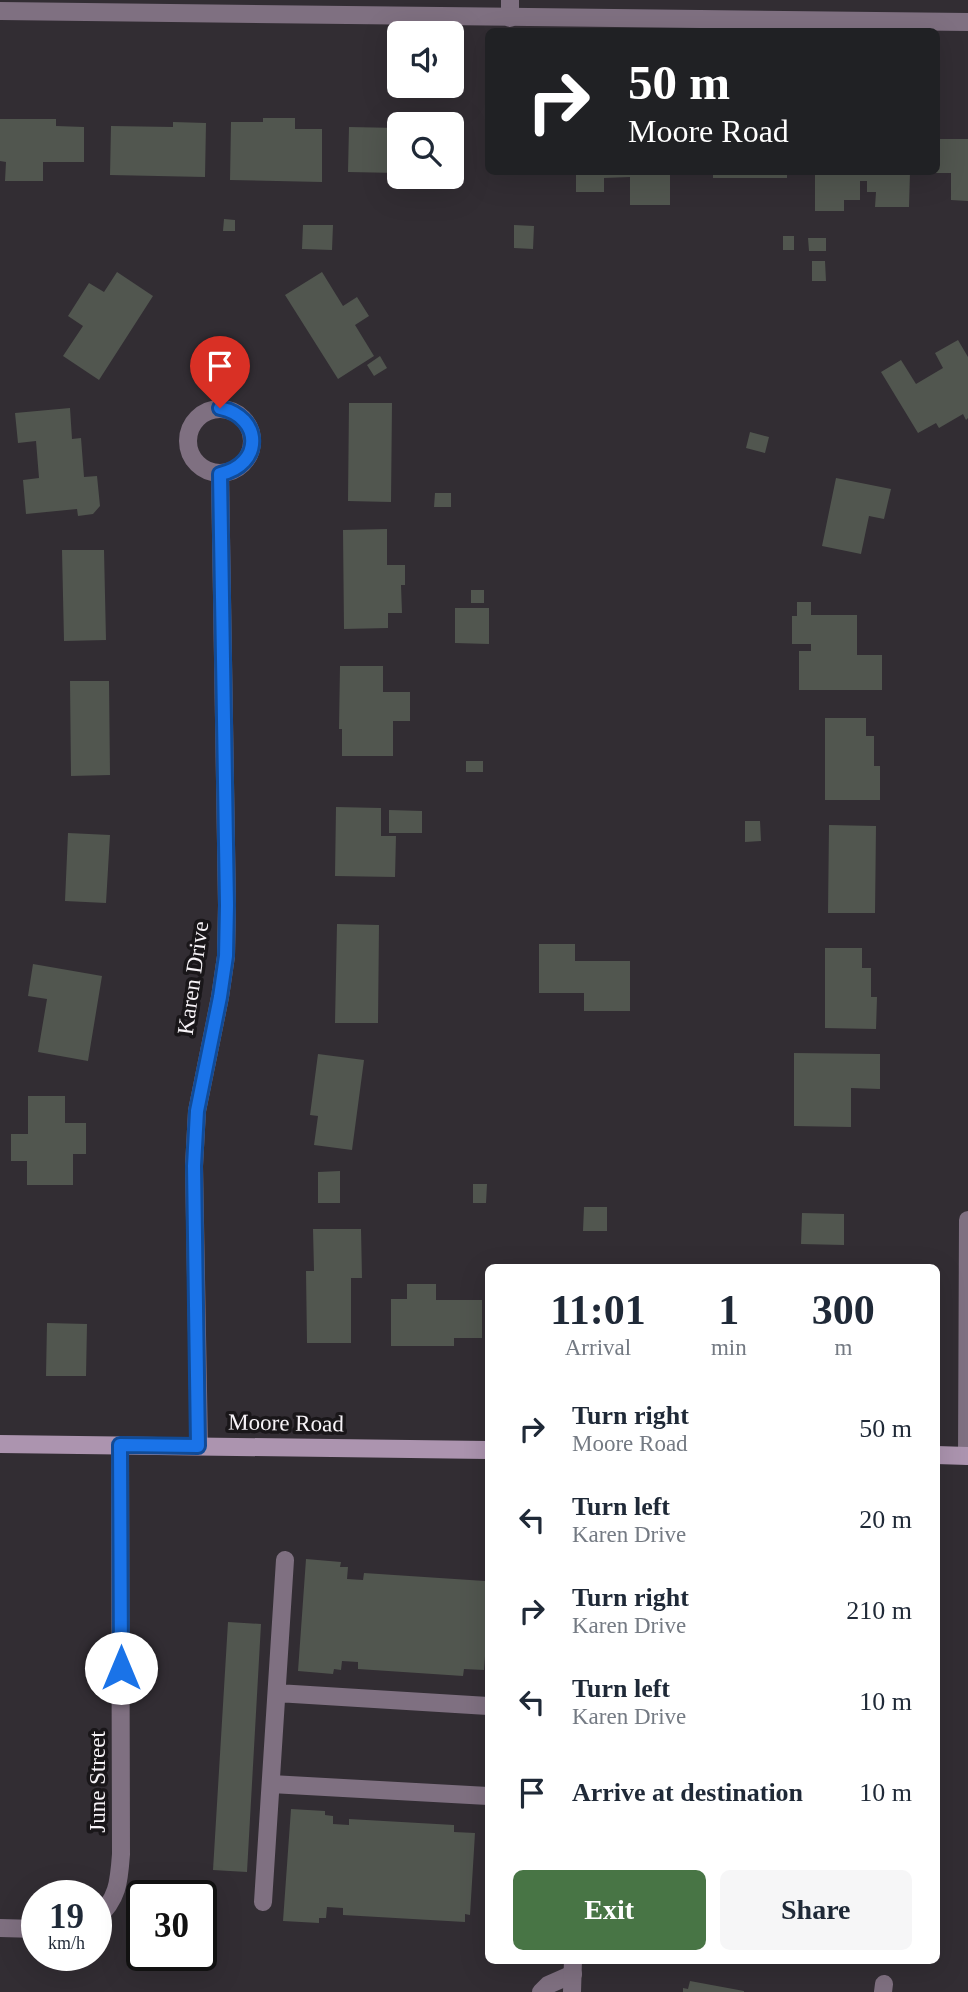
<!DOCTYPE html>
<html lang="en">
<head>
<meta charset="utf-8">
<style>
	:root { --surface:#fff; --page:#f6f6f7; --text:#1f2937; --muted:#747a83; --accent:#487545 }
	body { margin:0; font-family:"Times New Roman",serif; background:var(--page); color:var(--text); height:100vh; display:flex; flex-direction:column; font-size:26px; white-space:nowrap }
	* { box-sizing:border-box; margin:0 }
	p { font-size:23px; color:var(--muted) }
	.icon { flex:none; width:38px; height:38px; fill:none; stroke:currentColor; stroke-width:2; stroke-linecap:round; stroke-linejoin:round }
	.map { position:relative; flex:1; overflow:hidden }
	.panel { position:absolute; left:485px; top:1264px; width:455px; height:700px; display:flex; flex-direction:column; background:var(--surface); border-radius:10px; box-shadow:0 7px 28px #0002 }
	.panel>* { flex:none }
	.banner { position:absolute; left:485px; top:28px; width:455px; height:147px; border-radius:10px; box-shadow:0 7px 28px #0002; background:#202124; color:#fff; overflow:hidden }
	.buttons { position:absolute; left:387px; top:21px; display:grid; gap:14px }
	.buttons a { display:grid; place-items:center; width:77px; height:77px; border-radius:10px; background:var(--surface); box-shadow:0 7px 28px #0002; font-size:35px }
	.speed { position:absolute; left:21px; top:1880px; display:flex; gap:14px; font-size:35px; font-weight:700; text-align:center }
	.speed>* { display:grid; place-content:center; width:91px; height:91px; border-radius:50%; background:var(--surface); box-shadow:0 7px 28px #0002; line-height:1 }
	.speed small { font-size:18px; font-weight:400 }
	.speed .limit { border:4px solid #111; border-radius:10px; background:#fff; color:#111 }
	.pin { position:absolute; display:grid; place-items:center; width:60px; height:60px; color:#fff; margin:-72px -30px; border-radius:50% 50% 50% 0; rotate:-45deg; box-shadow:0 0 7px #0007 }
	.pin .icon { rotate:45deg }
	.me { position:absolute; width:77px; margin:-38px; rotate:0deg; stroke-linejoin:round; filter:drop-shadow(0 0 5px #0008) }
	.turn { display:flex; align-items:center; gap:24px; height:147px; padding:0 28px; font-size:32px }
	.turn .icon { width:91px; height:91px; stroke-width:2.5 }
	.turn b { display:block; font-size:49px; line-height:60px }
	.eta { display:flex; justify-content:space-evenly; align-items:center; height:119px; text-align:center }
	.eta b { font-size:42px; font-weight:600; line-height:49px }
	.cta { display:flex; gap:14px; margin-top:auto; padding:14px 28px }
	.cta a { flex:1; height:80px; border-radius:10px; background:var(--accent); color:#fff; font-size:28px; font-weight:600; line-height:80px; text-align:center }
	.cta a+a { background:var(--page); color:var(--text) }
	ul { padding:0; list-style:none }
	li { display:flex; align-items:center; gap:21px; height:91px; padding:0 28px }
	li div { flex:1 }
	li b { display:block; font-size:26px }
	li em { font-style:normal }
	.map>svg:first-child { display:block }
	.building { fill:#51564f }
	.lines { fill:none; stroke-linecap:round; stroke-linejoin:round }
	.lane { stroke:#7f7081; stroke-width:18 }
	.street { stroke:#7f7081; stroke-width:18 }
	.secondary { stroke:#ac94af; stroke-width:18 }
	.route-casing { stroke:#114b97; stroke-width:18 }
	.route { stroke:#1a73e8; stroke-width:12 }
	.labels { text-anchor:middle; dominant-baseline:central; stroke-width:7; stroke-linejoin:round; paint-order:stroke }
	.street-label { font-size:23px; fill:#f7f3f7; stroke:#191619 }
</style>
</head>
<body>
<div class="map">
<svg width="968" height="1992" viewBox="0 0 968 1992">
	<rect width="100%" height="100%" fill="#322d33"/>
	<path class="building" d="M263,118H295V129H322V182L230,180L231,122H263Z
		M0,119H56V126L84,127V162H43V181H5L6,162L0,161Z
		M173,122L206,123L205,177L110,175L111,126L173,127Z
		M349,127L399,128V173L348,172Z
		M937,139H968V201L951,200V173H936Z
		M576,172H670V205H630V177L604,178V192H576Z
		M713,172H787V178H713Z
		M815,172H910L909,207H875L876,192H867V181H860V200H844V211H815Z
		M224,219L235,220V231H223Z
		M303,225H333L332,250L302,249Z
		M514,225L534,226L533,249L514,248Z
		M783,236H794V250H783Z
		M808,238H826V251H809Z
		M812,261H825L826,281H812Z
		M117,272L153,296L99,380L63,356L83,326L68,316L89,283L104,292Z
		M322,272L343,306L357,297L369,316L355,325L374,356L338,379L285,295Z
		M958,340L968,357V418L966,420L963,414L939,428L936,423L918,433L881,372L901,360L916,384L943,368L935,353Z
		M380,356L387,368L374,376L367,365Z
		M349,403H392L391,502L348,501Z
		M70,408L72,439L81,438L84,477L97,476L100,506L93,514L78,516L77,509L26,514L23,480L39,478L36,441L18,443L15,413Z
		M750,432L769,437L765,453L746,448Z
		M836,478L891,489L884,519L869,516L861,554L822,546Z
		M435,493H451V507H434Z
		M387,529V565H405V585H401L402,613H388V628L344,629L343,530Z
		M62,550H104L106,640L64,641Z
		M471,590H484V603H471Z
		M797,602H811V615H857V655H882V690H799V651H811V644H792V616H797Z
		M455,608H489V644L455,643Z
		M340,666H383V692H410V721H393V756H342V729H339Z
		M70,681H109L110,775L71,776Z
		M825,718H866V736H874V766H880V800H825Z
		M466,761H483V772H466Z
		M336,807L381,808V836H396L395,877L335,876Z
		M389,810L422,811V833H389Z
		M745,821H760L761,841L745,842Z
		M829,825L876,826L875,913H828Z
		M68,833L110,835L106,903L65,901Z
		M337,924L379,925L378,1023H335Z
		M539,944H575V961H630V1011H584V993H539Z
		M825,948H862V968H871V997H877L876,1029L825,1028Z
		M33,964L102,976L88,1061L38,1052L47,999L28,996Z
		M794,1053L880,1054V1089L851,1088V1127L794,1126Z
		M318,1054L364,1060L352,1150L314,1145L318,1116L310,1115Z
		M28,1096H65V1123H86V1154H73V1185H27V1161H11V1134H28Z
		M340,1171V1203H318V1172Z
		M473,1184H487L486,1203H473Z
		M584,1207H607V1231H583Z
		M802,1213L844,1214V1245L801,1244Z
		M313,1229H361L362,1278H351V1343H307L306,1271H314Z
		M407,1284H436V1300H482V1338H454V1346H391V1299H407Z
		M47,1323L87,1324L86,1376H46Z
		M306,1559L341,1562L340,1567H348L347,1579L363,1580L364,1573L485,1581V1589H488V1616L484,1670L464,1669L463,1676L358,1669V1662L342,1661L341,1670L334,1669L333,1674L298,1671Z
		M228,1622L261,1624L247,1872L213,1870Z
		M291,1809L325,1811V1815L333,1816V1824L349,1825V1819L454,1825V1832L475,1833L470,1915L465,1914V1922L343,1915V1908L327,1907L326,1918H319V1923L283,1921Z
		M690,1981L744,1991V1992H683V1988L688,1989Z"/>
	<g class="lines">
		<path class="lane" d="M510,0V18
			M277,1693L488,1706
			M271,1784L488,1796
			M263,1902L285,1560
			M541,1992L548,1985L573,1974
			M883,1992L884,1984"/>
		<path class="street" d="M0,11L968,22
			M188 441a32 32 0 1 1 64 0a32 32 0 1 1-64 0Z
			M199,1446L194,1166L197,1111L220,997L226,956L227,905L220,474
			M967,1456L968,1220
			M96,1919C118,1899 119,1882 121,1854L120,1445
			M0,1928L37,1929
			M572,1992L573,1960"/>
		<path class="secondary" d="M0,1444L488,1450
			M936,1455L968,1456"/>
	</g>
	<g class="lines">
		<defs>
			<path id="route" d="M121,1668L120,1445L198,1446L194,1166L197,1111L220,997L226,956L227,905L220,474C263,465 263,417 220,408"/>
		</defs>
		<use href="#route" class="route-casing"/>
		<use href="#route" class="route"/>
	</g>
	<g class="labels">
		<g class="street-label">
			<text transform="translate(193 978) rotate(-82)">Karen Drive</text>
			<text transform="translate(286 1423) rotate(1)">Moore Road</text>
			<text transform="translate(97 1782) rotate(-90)">June Street</text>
		</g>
	</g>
</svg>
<div class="buttons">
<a><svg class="icon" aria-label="sound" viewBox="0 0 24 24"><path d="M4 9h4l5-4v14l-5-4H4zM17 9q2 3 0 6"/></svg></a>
<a><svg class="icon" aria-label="search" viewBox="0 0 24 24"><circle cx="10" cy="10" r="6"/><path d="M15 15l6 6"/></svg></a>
</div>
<div class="speed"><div>19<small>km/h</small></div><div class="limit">30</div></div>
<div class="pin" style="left:220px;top:408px;background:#d93025"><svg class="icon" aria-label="arrive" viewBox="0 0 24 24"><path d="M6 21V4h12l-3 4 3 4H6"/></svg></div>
<svg class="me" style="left:121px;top:1668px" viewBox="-20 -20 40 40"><circle r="19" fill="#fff"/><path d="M0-13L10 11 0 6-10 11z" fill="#1a73e8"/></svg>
<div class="banner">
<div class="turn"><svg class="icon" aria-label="right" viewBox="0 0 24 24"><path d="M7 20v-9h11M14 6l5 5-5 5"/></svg><div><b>50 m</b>Moore Road</div></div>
</div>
<section class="panel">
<div class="eta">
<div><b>11:01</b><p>Arrival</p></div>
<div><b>1</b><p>min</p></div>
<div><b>300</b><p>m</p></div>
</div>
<ul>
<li><svg class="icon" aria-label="right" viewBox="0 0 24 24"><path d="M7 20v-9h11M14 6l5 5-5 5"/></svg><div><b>Turn right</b><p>Moore Road</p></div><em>50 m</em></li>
<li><svg class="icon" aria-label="left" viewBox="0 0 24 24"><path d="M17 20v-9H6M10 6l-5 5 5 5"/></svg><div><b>Turn left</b><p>Karen Drive</p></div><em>20 m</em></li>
<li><svg class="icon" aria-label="right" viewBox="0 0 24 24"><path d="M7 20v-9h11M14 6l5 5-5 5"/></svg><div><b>Turn right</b><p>Karen Drive</p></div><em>210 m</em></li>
<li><svg class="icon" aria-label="left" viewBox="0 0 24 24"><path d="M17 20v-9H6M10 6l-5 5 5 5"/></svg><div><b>Turn left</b><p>Karen Drive</p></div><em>10 m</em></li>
<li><svg class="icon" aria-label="arrive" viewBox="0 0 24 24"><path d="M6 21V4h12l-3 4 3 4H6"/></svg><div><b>Arrive at destination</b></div><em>10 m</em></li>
</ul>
<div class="cta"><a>Exit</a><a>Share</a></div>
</section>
</div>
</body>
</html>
